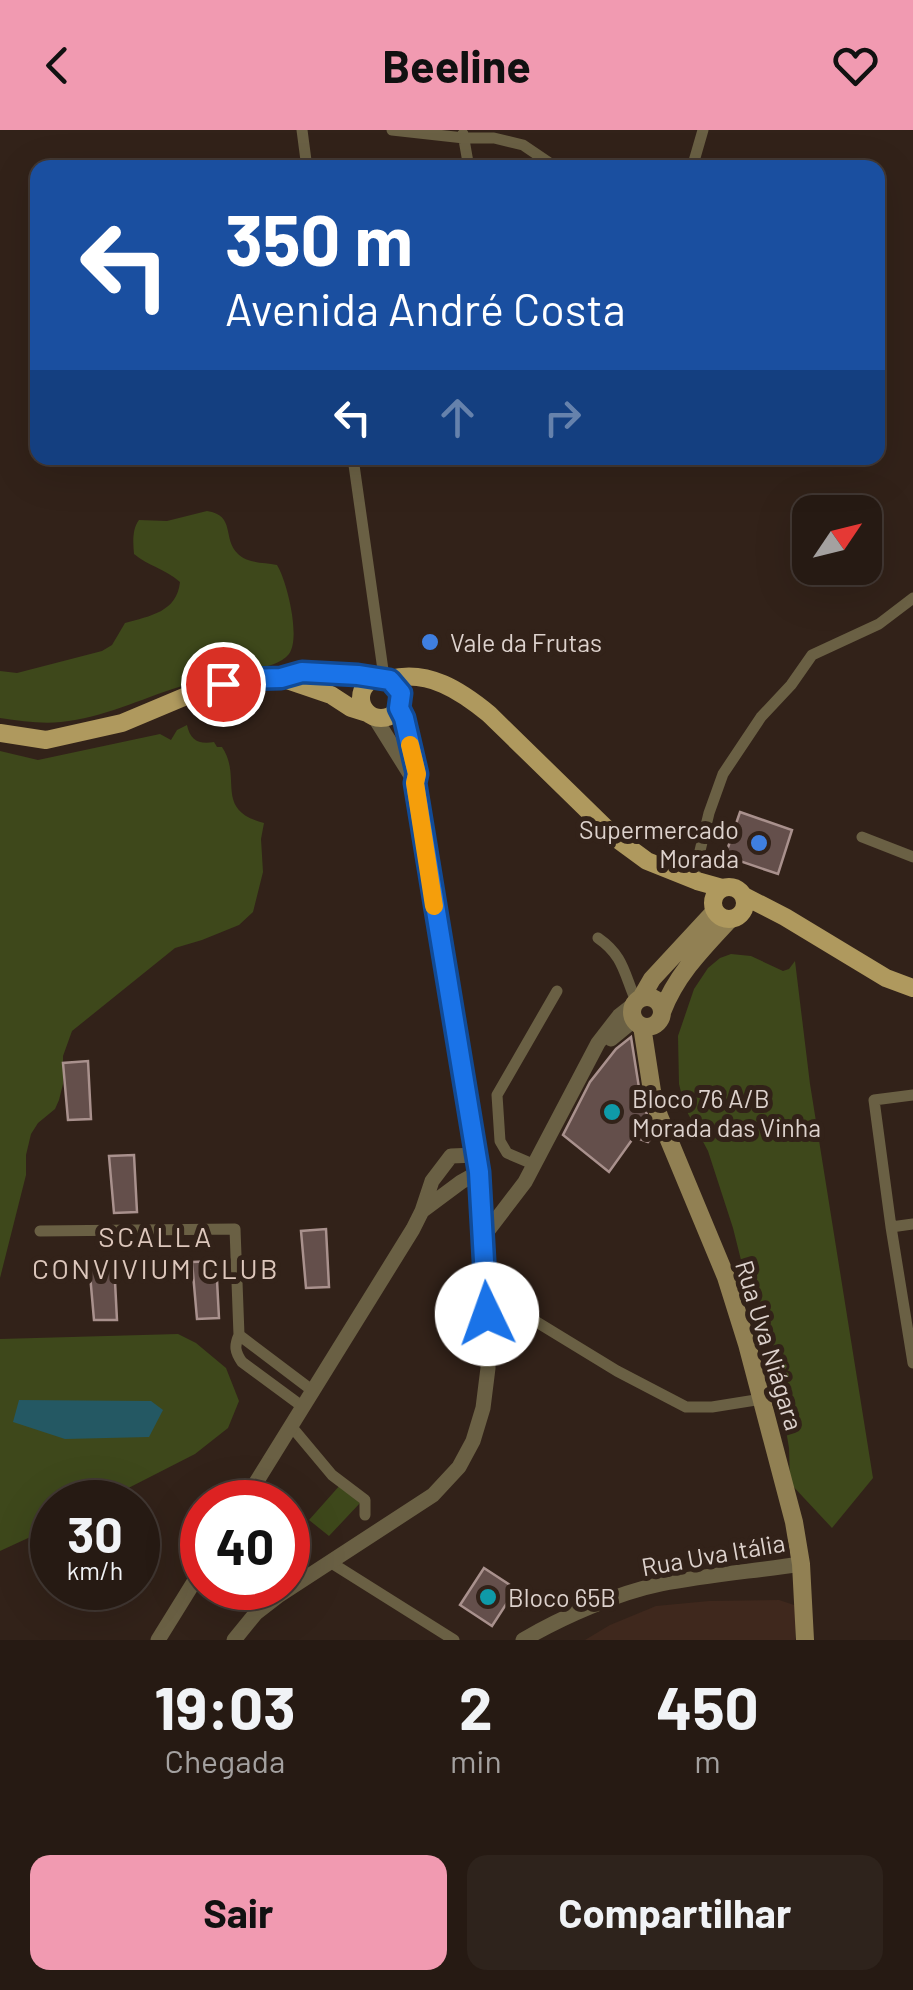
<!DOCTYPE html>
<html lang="pt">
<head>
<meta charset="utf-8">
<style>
	:root { --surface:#261a13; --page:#2e231c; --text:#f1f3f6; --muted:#a4a1a0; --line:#423833; --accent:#f19ab1 }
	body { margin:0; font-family:Barlow,sans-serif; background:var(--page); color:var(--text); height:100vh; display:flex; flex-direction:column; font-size:38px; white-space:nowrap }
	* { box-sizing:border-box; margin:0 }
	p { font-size:32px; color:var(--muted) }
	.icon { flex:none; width:55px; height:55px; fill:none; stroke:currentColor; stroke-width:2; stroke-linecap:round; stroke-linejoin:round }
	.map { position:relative; height:1510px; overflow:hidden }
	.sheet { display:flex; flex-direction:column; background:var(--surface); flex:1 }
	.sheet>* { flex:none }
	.banner { position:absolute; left:30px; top:30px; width:855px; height:305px; border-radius:20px; box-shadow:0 10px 40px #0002,0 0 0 2px var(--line); background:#1a4fa0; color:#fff; overflow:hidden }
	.needle { width:65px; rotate:55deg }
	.tools { position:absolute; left:792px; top:365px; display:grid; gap:20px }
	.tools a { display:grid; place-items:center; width:90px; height:90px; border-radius:20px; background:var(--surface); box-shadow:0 10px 40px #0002,0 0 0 2px var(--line); font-size:50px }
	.speed { position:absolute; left:30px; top:1350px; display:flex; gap:20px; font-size:50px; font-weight:700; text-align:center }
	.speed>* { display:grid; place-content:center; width:130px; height:130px; border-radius:50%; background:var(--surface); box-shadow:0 10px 40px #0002,0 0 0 2px var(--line); line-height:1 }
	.speed small { font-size:25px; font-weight:400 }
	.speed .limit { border:15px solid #d22; background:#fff; color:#111 }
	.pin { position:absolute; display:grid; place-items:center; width:85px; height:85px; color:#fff; margin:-42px; border:5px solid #fff; border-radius:50%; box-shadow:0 2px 10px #0007 }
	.me { position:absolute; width:110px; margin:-55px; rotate:357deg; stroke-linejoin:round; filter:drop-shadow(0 0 8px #0008) }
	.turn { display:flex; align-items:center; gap:35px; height:210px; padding:0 30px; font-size:45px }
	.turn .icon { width:130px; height:130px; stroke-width:2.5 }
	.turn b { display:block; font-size:70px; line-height:85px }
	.lanes { display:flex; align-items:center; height:95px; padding:0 30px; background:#0003; justify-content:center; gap:50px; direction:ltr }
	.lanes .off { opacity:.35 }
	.eta { display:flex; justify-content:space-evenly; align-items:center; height:170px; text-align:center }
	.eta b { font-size:60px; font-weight:700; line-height:70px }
	.action { display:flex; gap:20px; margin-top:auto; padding:20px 30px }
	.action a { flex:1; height:115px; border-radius:20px; background:var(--accent); color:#111; font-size:40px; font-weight:700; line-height:115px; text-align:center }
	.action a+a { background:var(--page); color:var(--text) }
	header { display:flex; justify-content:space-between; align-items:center; height:130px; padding:0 30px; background:var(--accent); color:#111; font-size:45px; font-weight:700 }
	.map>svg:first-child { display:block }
	.built { fill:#3f281d }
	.green { fill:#3e481b }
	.water { fill:#245863 }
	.building { fill:#644f4b; stroke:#a9918d; stroke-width:2.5 }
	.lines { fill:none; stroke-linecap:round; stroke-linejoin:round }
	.minor { stroke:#6a6044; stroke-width:11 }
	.tertiary { stroke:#6a6044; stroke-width:15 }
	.secondary { stroke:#918053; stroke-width:18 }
	.primary { stroke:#af995e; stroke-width:18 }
	.route-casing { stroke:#114b97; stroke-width:25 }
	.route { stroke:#1a73e8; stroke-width:18 }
	.slow { stroke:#f59e0b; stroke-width:18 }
	.shop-dot { fill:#3f7fe0; stroke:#322219; stroke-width:4 }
	.culture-dot { fill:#0f9aa8; stroke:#322219; stroke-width:4 }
	.labels { text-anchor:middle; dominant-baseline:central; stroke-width:10; stroke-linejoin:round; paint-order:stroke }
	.poi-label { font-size:25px; fill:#ddd2cd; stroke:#322219; text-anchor:start }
	.street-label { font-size:25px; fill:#ddd2cd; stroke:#322219 }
	.neighbourhood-label { font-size:28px; letter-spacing:2.5px; fill:#ddc7bc; stroke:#322219 }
</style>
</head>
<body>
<header><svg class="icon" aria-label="back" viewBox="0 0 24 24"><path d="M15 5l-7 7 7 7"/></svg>Beeline<svg class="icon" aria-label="heart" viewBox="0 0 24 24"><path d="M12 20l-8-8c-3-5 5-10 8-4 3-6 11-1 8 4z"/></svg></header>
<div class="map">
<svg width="913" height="1510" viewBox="0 0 913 1510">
	<rect width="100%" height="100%" fill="#322219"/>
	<path class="built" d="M779,1470L797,1476L795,1510H585L610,1495L656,1476L709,1471Z"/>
	<path class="green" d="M207,381C236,385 222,409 238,424C249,434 263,432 277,435C287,451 301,508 289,524C278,537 254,539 239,542C219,547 198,550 179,557C140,569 103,588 61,592C41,594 21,591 0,588V541L17,543L102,521L112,515L125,493C150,486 177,482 180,452C164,438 148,436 134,424C133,413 132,399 139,390L167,391Z
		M187,595C190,610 199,615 214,612L217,617H222C243,648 213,680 264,693L261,709L263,742L253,782L239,795L202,810L175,818L72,901L63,926V954L59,970L55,979L38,993L31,1004L26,1025V1045L0,1148V621L38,630L160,604L171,610L177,600Z
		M731,824L751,826L783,841L789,839L795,831L810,954L873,1348L832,1398L790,1353L789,1318L781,1270L780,1234L743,1138L733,1098L708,1021L685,978L679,954L678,906L694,859L708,838L720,828Z
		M178,1204L196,1213L226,1238L239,1271L228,1298L195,1324L101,1372H52V1397L0,1421V1209Z
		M341,1354L361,1372L329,1406L309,1390Z"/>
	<path class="water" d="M19,1270L151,1271L163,1280L149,1307L65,1309L13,1292Z"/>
	<path class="building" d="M740,682L792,700L778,744L725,726Z
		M631,907L640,964L654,1005L648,1012L634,1007L609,1042L563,1005L590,952L616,919Z
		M88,931L91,989L68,990L63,933Z
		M134,1025L137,1082L114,1083L109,1026Z
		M326,1099L329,1157L306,1158L301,1101Z
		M216,1131L219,1188L197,1189L192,1132Z
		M114,1132L117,1190H94L89,1133Z
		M484,1438L516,1459L492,1496L460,1475Z"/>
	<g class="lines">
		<path class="minor" d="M302,0L307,38
			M392,0L464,8H494L523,15L557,38
			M463,4L469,38
			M692,38L703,0
			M353,328L384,547
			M862,707L913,727
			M693,750L709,683L723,644L761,587L791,555L812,525L879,494L913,468
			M598,808C624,826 624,844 636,871
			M913,965L874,970L891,1097L913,1233
			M535,1035L507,1023L500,1011L497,965L557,861
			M891,1097L913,1094
			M40,1101L235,1099L239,1205C234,1216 235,1222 242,1232L303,1277
			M486,1161L617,1241L686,1277H712L762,1269
			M239,1205L313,1261
			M291,1296L332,1345L365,1370V1385
			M330,1432L454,1510"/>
		<path class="tertiary" d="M375,588L415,652
			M611,909L634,890
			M422,1081L461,1052L479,1042
			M483,1107L525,1052L598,913L619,886L633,875
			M244,1372L413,1099L422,1081L432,1051L451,1026L476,1025
			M158,1510L202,1439
			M234,1510L256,1483L278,1466L433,1365L459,1337L473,1311L483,1278L488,1238V1207L482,1062L415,653L417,644L404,588L399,577
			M523,1510C562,1487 617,1463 661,1454C707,1445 755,1441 801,1434"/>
		<path class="secondary" d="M632 882a15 15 0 1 1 30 0a15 15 0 1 1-30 0Z
			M641,868L652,849L715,781
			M662,882C676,845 702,819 729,790
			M642,896L652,961L659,986L726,1147L747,1214L794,1392L801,1434L805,1510"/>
		<path class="primary" d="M361 568a20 20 0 1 1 40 0a20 20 0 1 1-40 0Z
			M281,548L331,565L351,578L367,583
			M390,549C428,539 461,561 489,584L617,709L647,731L697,751L722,758
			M0,603L46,610L122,593L203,559L243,549L281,548L302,542L358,545L374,548
			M713 773a16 16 0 1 1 32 0a16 16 0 1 1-32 0Z
			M744,766L785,787L886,848L913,858"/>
	</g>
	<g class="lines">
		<defs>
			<path id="route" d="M223,554L243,549L281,548L302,542L358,545L390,550L401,563L399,578L404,588L417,644L415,653L479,1042L487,1184"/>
		</defs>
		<use href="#route" class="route-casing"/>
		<use href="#route" class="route"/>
		<path class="slow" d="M410,615L417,644L415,653L434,776"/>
	</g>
	<g class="shop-dot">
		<circle cx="430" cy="512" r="10"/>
		<circle cx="759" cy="713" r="10"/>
	</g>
	<g class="culture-dot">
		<circle cx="612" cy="982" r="10"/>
		<circle cx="488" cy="1467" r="10"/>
	</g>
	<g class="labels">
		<g class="poi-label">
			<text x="450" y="512">Vale da Frutas</text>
			<text x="739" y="699" text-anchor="end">Supermercado<tspan x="739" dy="29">Morada</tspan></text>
			<text x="632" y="968">Bloco 76 A/B<tspan x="632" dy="29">Morada das Vinha</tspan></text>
			<text x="508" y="1467">Bloco 65B</text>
		</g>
		<g class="street-label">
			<text transform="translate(770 1215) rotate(73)">Rua Uva Niágara</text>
			<text transform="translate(713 1424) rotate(-10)">Rua Uva Itália</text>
		</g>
		<g class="neighbourhood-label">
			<text x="156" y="1106">SCALLA<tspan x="156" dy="32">CONVIVIUM CLUB</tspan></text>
		</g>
	</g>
</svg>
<div class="tools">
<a><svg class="needle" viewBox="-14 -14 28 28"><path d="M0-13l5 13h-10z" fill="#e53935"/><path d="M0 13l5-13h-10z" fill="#a4a1a0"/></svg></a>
</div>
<div class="speed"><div>30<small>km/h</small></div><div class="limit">40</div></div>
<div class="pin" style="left:223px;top:554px;background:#d93025"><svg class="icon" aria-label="arrive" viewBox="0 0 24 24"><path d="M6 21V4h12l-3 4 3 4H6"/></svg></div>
<svg class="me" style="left:487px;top:1184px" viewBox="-20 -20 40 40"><circle r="19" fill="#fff"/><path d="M0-13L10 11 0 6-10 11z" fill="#1a73e8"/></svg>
<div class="banner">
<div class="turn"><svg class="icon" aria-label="left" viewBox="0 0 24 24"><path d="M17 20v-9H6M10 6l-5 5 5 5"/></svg><div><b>350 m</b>Avenida André Costa</div></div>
<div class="lanes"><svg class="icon" aria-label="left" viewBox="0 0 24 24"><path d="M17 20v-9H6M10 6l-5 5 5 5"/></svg><svg class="icon off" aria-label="ahead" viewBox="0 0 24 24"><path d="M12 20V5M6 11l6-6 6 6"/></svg><svg class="icon off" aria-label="right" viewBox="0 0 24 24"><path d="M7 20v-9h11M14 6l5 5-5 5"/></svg></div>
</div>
</div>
<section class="sheet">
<div class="eta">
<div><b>19:03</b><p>Chegada</p></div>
<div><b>2</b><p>min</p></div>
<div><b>450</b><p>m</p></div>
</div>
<div class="action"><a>Sair</a><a>Compartilhar</a></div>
</section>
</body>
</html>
